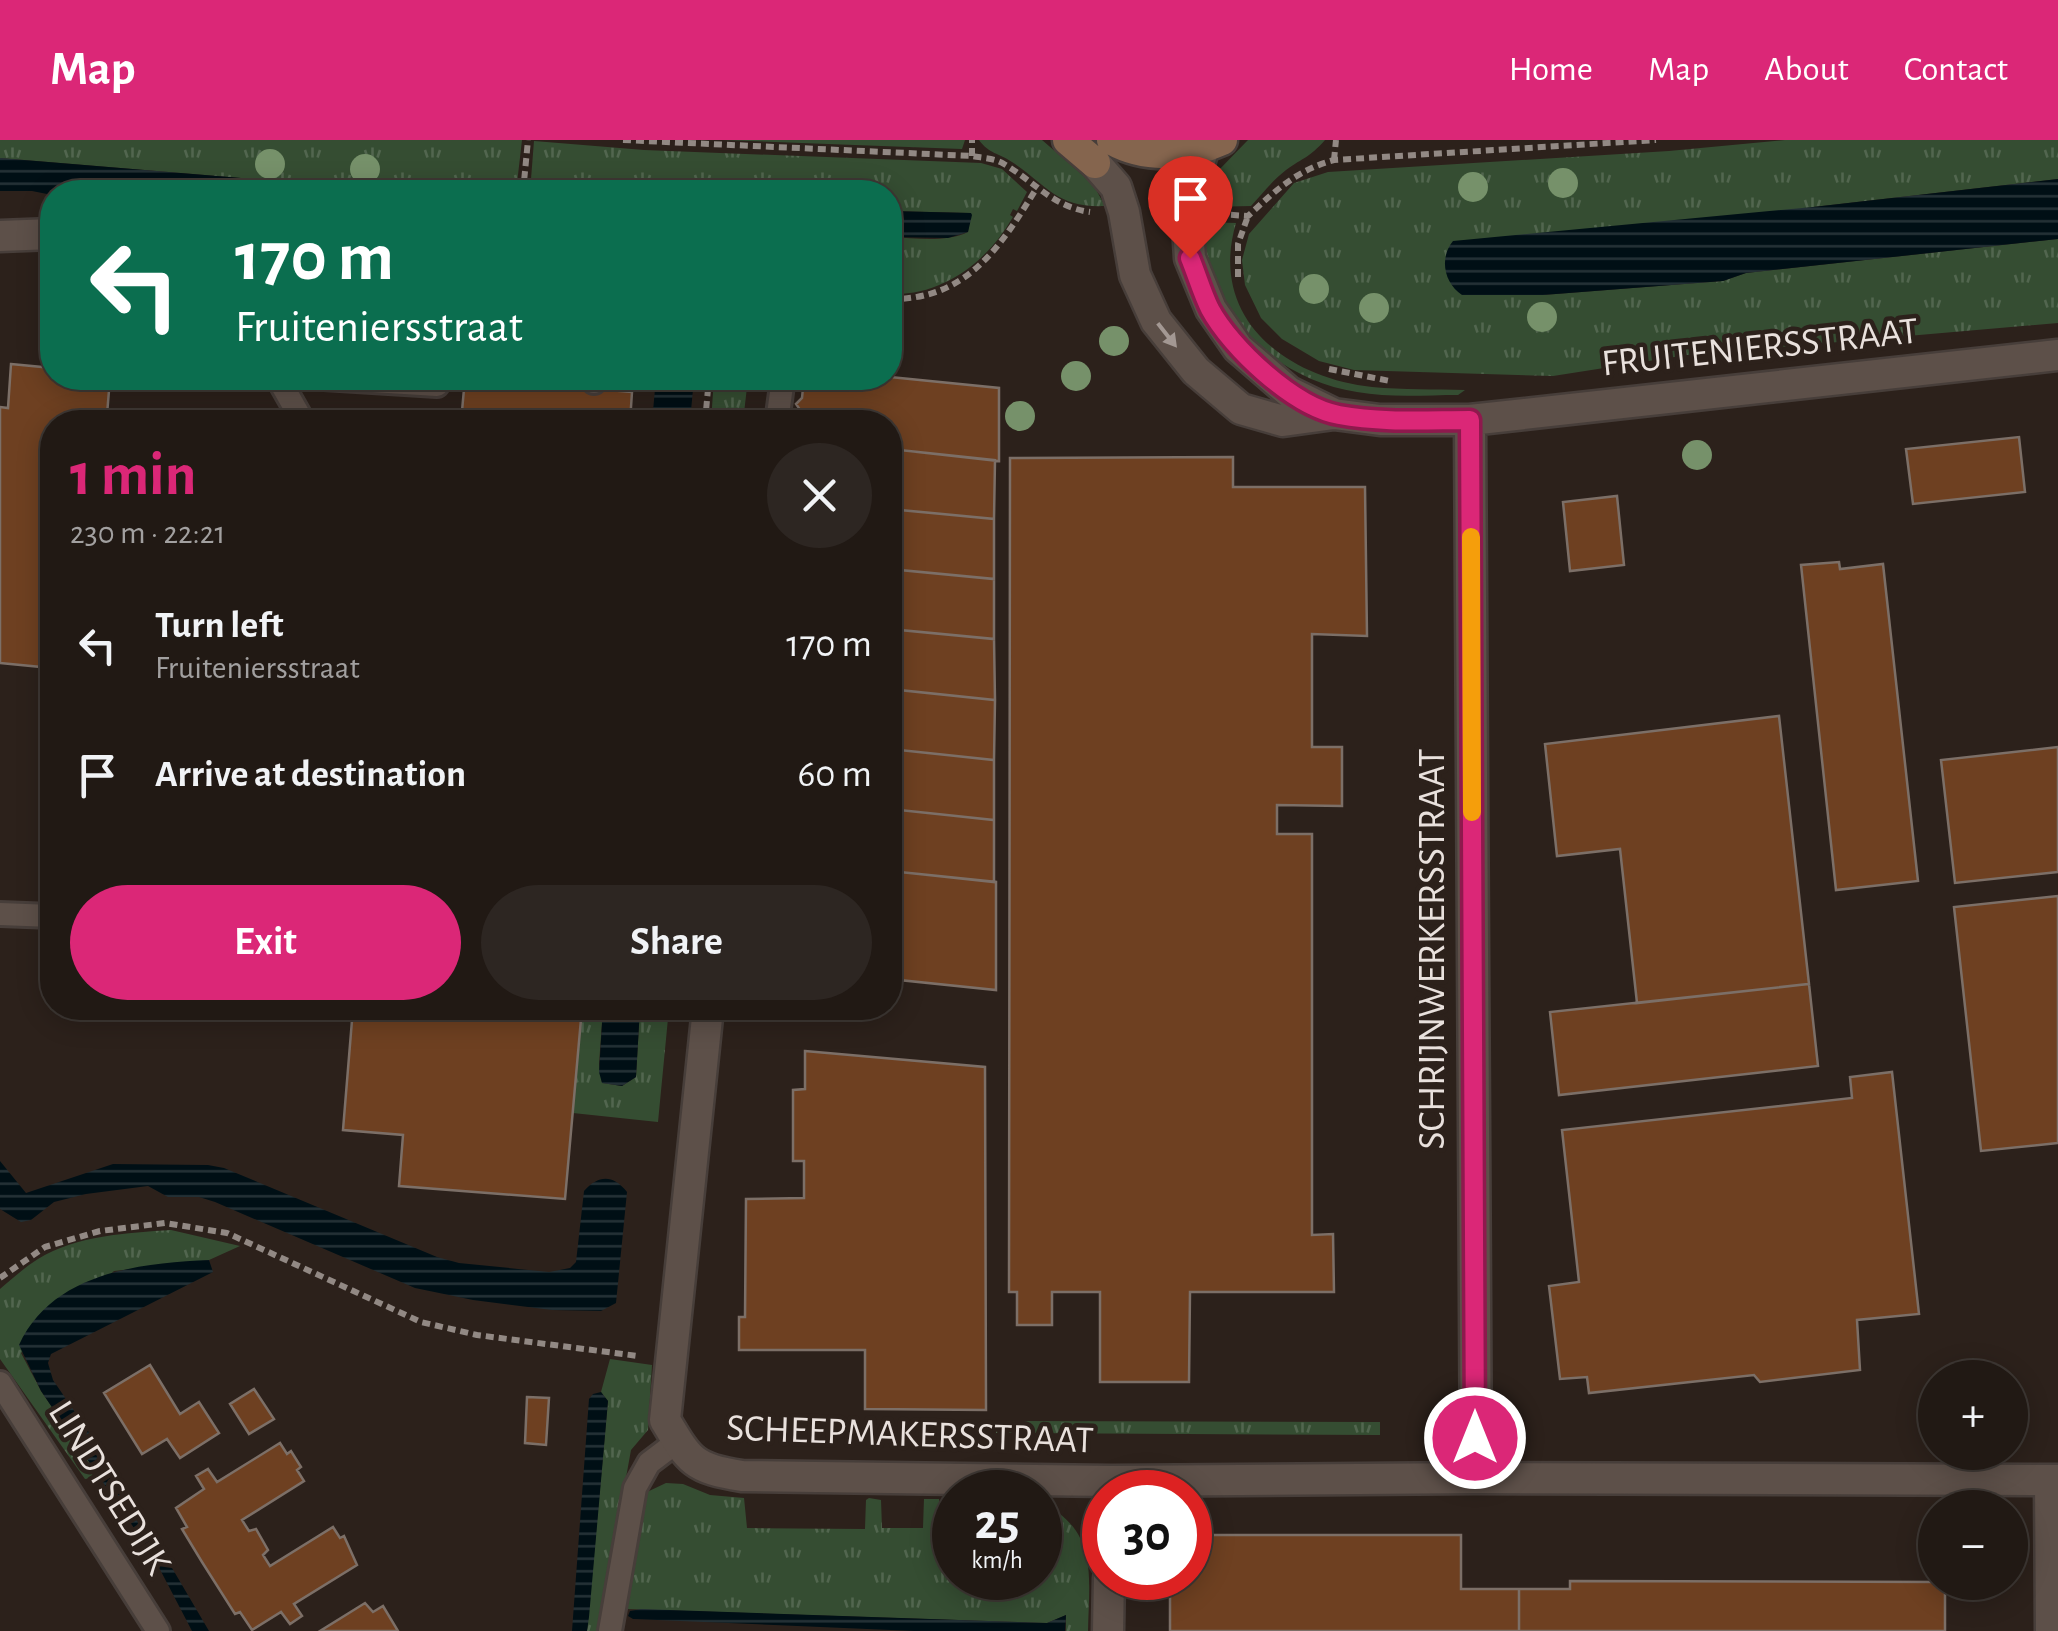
<!DOCTYPE html>
<html lang="en">
<head>
<meta charset="utf-8">
<style>
	:root { --surface:#211914; --page:#2d2622; --text:#f1f3f6; --muted:#a2a0a0; --line:#3e3834; --accent:#db2777 }
	body { margin:0; font-family:"Alegreya Sans",sans-serif; background:var(--page); color:var(--text); height:100vh; display:flex; flex-direction:column; font-size:38px; white-space:nowrap }
	* { box-sizing:border-box; margin:0 }
	p { font-size:32px; color:var(--muted) }
	.icon { flex:none; width:55px; height:55px; fill:none; stroke:currentColor; stroke-width:2; stroke-linecap:round; stroke-linejoin:round }
	.map { position:relative; flex:1; overflow:hidden }
	.drawer { position:absolute; left:40px; top:270px; width:862px; height:610px; display:flex; flex-direction:column; background:var(--surface); border-radius:40px; box-shadow:0 5px 25px #0003,0 0 0 2px var(--line) }
	.drawer>* { flex:none }
	.guide { position:absolute; left:40px; top:40px; width:862px; height:210px; border-radius:40px; box-shadow:0 5px 25px #0003,0 0 0 2px var(--line); background:#0b6e4f; color:#fff; overflow:hidden }
	.tools { position:absolute; left:1918px; top:1220px; display:grid; gap:20px }
	.tools a { display:grid; place-items:center; width:110px; height:110px; border-radius:50%; background:var(--surface); box-shadow:0 5px 25px #0003,0 0 0 2px var(--line); font-size:50px }
	.speed { position:absolute; left:932px; top:1330px; display:flex; gap:20px; font-size:50px; font-weight:700; text-align:center }
	.speed>* { display:grid; place-content:center; width:130px; height:130px; border-radius:50%; background:var(--surface); box-shadow:0 5px 25px #0003,0 0 0 2px var(--line); line-height:1 }
	.speed small { font-size:25px; font-weight:400 }
	.speed .limit { border:15px solid #d22; background:#fff; color:#111 }
	.pin { position:absolute; display:grid; place-items:center; width:85px; height:85px; color:#fff; margin:-102px -42px; border-radius:50% 50% 50% 0; rotate:-45deg; box-shadow:0 0 10px #0007 }
	.pin .icon { rotate:45deg }
	.me { position:absolute; width:110px; margin:-55px; rotate:0deg; stroke-linejoin:round; filter:drop-shadow(0 0 8px #0008) }
	.turn { display:flex; align-items:center; gap:35px; height:210px; padding:0 30px; font-size:45px }
	.turn .icon { width:130px; height:130px; stroke-width:2.5 }
	.turn b { display:block; font-size:70px; line-height:85px }
	.round { display:grid; place-items:center; flex:none; width:105px; height:105px; border-radius:52px; background:var(--page) }
	.headline { display:flex; align-items:center; justify-content:space-between; height:170px; padding:0 30px }
	h1 { font-size:60px; font-weight:700; line-height:75px; color:var(--accent) }
	.cta { display:flex; gap:20px; margin-top:auto; padding:20px 30px }
	.cta a { flex:1; height:115px; border-radius:60px; background:var(--accent); color:#fff; font-size:40px; font-weight:700; line-height:115px; text-align:center }
	.cta a+a { background:var(--page); color:var(--text) }
	ul { padding:0; list-style:none }
	li { display:flex; align-items:center; gap:30px; height:130px; padding:0 30px }
	li div { flex:1 }
	li b { display:block; font-size:38px }
	li em { font-style:normal }
	header { display:flex; align-items:center; gap:60px; box-sizing:border-box; height:140px; padding:0 50px; background:var(--accent); color:#fff }
	header strong { font-size:48px }
	nav { display:flex; gap:55px; margin-inline-start:auto; font-size:35px }
	.map>svg:first-child { display:block }
	.grass { fill:url(#grass-tufts) }
	.water { fill:url(#water-rules) }
	.building { fill:#6e4021; stroke:#7c6f67; stroke-width:2.5 }
	.lines { fill:none; stroke-linecap:round; stroke-linejoin:round }
	.lane-casing { stroke:#473e3a; stroke-width:28 }
	.street-casing { stroke:#473e3a; stroke-width:35 }
	.secondary-casing { stroke:#473e3a; stroke-width:35 }
	.path { stroke:#928984; stroke-width:6; stroke-dasharray:8 5; stroke-linecap:butt }
	.lane { stroke:#5d5049; stroke-width:22 }
	.street { stroke:#5d5049; stroke-width:30 }
	.secondary { stroke:#85654e; stroke-width:30 }
	.tree { fill:#76916a }
	.oneway { fill:#a39893 }
	.route-casing { stroke:#8e194d; stroke-width:25 }
	.route { stroke:#db2777; stroke-width:18 }
	.slow { stroke:#f59e0b; stroke-width:18 }
	.labels { text-anchor:middle; dominant-baseline:central; stroke-width:9; stroke-linejoin:round; paint-order:stroke }
	.street-label { font-size:38px; fill:#e9e1dd; stroke:#2c211b }
</style>
</head>
<body>
<header>
<strong>Map</strong>
<nav><a>Home</a><a>Map</a><a>About</a><a>Contact</a></nav>
</header>
<div class="map">
<svg width="2058" height="1491" viewBox="0 0 2058 1491">
	<defs>
		<pattern id="grass-tufts" width="24" height="20" patternUnits="userSpaceOnUse" patternTransform="scale(2.5)"><rect width="24" height="20" fill="#354d32"/><path d="M3 7l-1-3M5 7V3M7 7l1-3M15 17l-1-3M17 17v-4M19 17l1-3" fill="none" stroke="#52664f"/></pattern>
		<pattern id="water-rules" width="6" height="5" patternUnits="userSpaceOnUse" patternTransform="scale(2.5)"><rect width="6" height="5" fill="#000f15"/><path d="M0 2.5h6" fill="none" stroke="#253237"/></pattern>
	</defs>
	<rect width="100%" height="100%" fill="#2c211b"/>
	<path class="grass" d="M0,0H522L516,52H409L0,18Z
		M722,0H965L962,9Z
		M979,0H1042L1093,44L1105,66C1057,68 1048,46 1012,22C999,13 989,14 979,0Z
		M1248,0H1325C1309,18 1304,17 1286,30C1273,40 1262,54 1251,66L1206,67L1217,32Z
		M1785,0H2058V39L1813,67L1543,155L1723,141L1746,133L2058,99V183L1687,215L1553,236L1354,230L1319,221L1282,199L1261,178L1245,145L1242,120L1249,94L1294,43L1328,32L1669,11Z
		M534,1L644,10L981,23L1002,29L1027,52L1017,71L1013,69L1010,75L1013,77C987,122 943,156 890,154V97C915,98 945,103 968,92L971,73L890,71V52H530Z
		M1204,82L1236,83C1208,177 1285,238 1372,247C1403,250 1434,249 1465,250L1458,255C1425,255 1390,258 1357,252C1288,241 1224,192 1208,121C1205,109 1205,95 1204,82Z
		M714,238H748L743,282H711Z
		M581,868H603L599,924L602,943L622,946L636,937L640,868H669L658,982L573,973Z
		M171,1090L240,1106L209,1120L114,1131L21,1213L41,1251L93,1328L92,1338L85,1339L0,1219V1149C12,1139 25,1127 38,1119C77,1095 128,1093 171,1090Z
		M610,1219L652,1225L648,1290L631,1310L598,1491H587L608,1261L601,1252Z
		M996,1281L1380,1282V1295L996,1293Z
		M666,1343L683,1344L710,1355L744,1358L747,1388L865,1389L866,1360L869,1358L881,1360L882,1388H923L924,1359H939L941,1388L955,1389V1438H1040V1362C1099,1390 1089,1436 1088,1491H1066V1475L1047,1483L627,1469L647,1352Z"/>
	<path class="water" d="M0,18L409,52H52V55L32,51H0Z
		M2058,39V99L1746,133L1723,141L1543,155H1462C1444,143 1439,118 1453,101L1813,67Z
		M890,71L971,73L972,75L968,92L948,98L890,97Z
		M656,238H694L690,282H652Z
		M603,868H640L636,937L622,946L602,943L599,932Z
		M0,1021L26,1053L113,1024L208,1025L224,1028L437,1117L459,1123L549,1132L570,1128L576,1122L584,1051C598,1035 613,1034 627,1052L616,1163L601,1171L552,1170L473,1160L415,1148L215,1062L199,1057H168L148,1046L86,1054L54,1062L31,1080L21,1082L0,1069Z
		M209,1120L213,1132L51,1214L48,1223L53,1240L114,1329L209,1491H192L153,1416L41,1251L19,1205C52,1133 139,1123 209,1120Z
		M601,1252L608,1261L589,1477L587,1491H572L589,1259L593,1254Z
		M641,1469L1047,1483L1066,1475L1065,1491H914L633,1479L628,1476L630,1471Z"/>
	<path class="building" d="M11,224L52,228V238H110L107,275L148,280V282H52V528L0,523V267L8,268Z
		M890,237L999,248V321L890,309V282H800L801,271L796,264L802,258L804,238Z
		M465,238H551L550,245L632,252L630,282H461Z
		M2019,297L2025,352L1913,364L1906,309Z
		M890,309L995,320L994,379L890,369Z
		M1233,317V347H1365L1367,496L1312,494V607H1342V666L1277,665V694H1312V1095L1333,1094L1334,1152H1190L1189,1242H1100V1152H1052V1185H1017V1152H1009L1010,318Z
		M1617,356L1624,425L1570,431L1563,362Z
		M890,369L994,379V439L890,429Z
		M1839,422L1840,429L1883,424L1918,741L1836,750L1801,425Z
		M890,429L994,439V499L890,489Z
		M890,489L994,499L995,560L890,549Z
		M890,549L995,560L994,620L890,609Z
		M1779,576L1809,844L1637,863L1620,709L1557,716L1545,604Z
		M2058,607V732L1955,743L1941,620Z
		M890,609L994,620V680L890,669Z
		M890,669L994,680V742L890,731Z
		M890,731L996,742V850L890,839Z
		M2058,756V1003L1981,1011L1954,767Z
		M1809,844L1818,926L1559,955L1550,872Z
		M353,868H582L565,1059L399,1046L403,995L343,990Z
		M805,911L985,927L986,1270L865,1269V1210H739V1177H745L746,1059L804,1058V1021H793V950L805,949Z
		M1892,932L1919,1174L1857,1180L1860,1230L1760,1242L1754,1235L1589,1253L1587,1237L1560,1239L1549,1146L1579,1142L1562,990L1852,958L1850,937Z
		M150,1225L180,1274L199,1262L219,1293L180,1318L167,1299L142,1314L104,1253Z
		M254,1249L274,1279L249,1294L230,1264Z
		M527,1257L549,1258L546,1305L525,1303Z
		M280,1303L287,1314L291,1311L301,1327L297,1330L304,1341L242,1380L249,1391L256,1389L268,1410L263,1415L270,1426L333,1387L340,1398L344,1396L357,1425L294,1464L302,1476L290,1484L281,1472L252,1490L240,1472L235,1474L202,1422L182,1389L187,1387L176,1368L204,1349L196,1336L208,1329L217,1342Z
		M1190,1395H1461V1449H1519V1491H1170V1449L1175,1450V1438H1190Z
		M1570,1441L1945,1442V1491H1519V1449H1570Z
		M365,1463L373,1472L383,1466L398,1491H320Z"/>
	<g class="lines">
		<defs>
			<path id="lane" d="M278,238L303,282
				M324,238L437,245
				M594,242V238
				M777,282L783,238
				M0,774L52,776
				M0,1243L158,1491
				M610,1491L635,1348L649,1323L678,1301"/>
			<path id="street" d="M1203,9L1187,72L1190,118L1211,169L1238,208L1289,252L1334,274
				M1095,23L1116,47L1124,72L1135,135L1156,181L1196,231L1241,269L1283,281L1334,274L1380,280H1470L2058,215
				M0,96L52,94
				M1470,280L1476,1338
				M708,868L665,1280C690,1322 693,1328 742,1336L1112,1341L1476,1338L2058,1340
				M2050,1341L2051,1491
				M1108,1491L1109,1438"/>
			<path id="secondary" d="M1068,0L1095,23
				M1112,0C1146,19 1187,16 1222,0"/>
		</defs>
		<use href="#lane" class="lane-casing"/>
		<use href="#street" class="street-casing"/>
		<use href="#secondary" class="secondary-casing"/>
		<path class="path" d="M623,0L972,16C982,18 995,18 1004,24C1035,42 1053,67 1090,72
			M972,16V0
			M1334,20L1336,0
			M523,52L528,0
			M1218,74L1248,76C1276,50 1297,30 1334,20L1656,0
			M1238,137V104L1248,76
			M890,159C966,160 1000,108 1036,49
			M1329,229L1390,241
			M705,282L709,238
			M0,1138L45,1107L100,1091L165,1083L227,1093L421,1182L477,1195L638,1216"/>
		<use href="#lane" class="lane"/>
		<use href="#street" class="street"/>
		<use href="#secondary" class="secondary"/>
	</g>
	<g class="tree">
		<circle cx="270" cy="24" r="15"/>
		<circle cx="365" cy="29" r="15"/>
		<circle cx="1563" cy="43" r="15"/>
		<circle cx="1473" cy="47" r="15"/>
		<circle cx="1314" cy="149" r="15"/>
		<circle cx="1374" cy="168" r="15"/>
		<circle cx="1542" cy="177" r="15"/>
		<circle cx="1114" cy="201" r="15"/>
		<circle cx="1076" cy="236" r="15"/>
		<circle cx="1020" cy="276" r="15"/>
		<circle cx="1697" cy="315" r="15"/>
	</g>
	<defs><path id="oneway-solid" d="M-6-.8H1V-3.2L6.5 0L1 3.2V.8H-6Z" transform="scale(2.5)"/></defs>
	<use class="oneway" href="#oneway-solid" transform="translate(1167 195) rotate(52)"/>
	<g class="lines">
		<defs>
			<path id="route" d="M1190,118C1197,135 1202,153 1210,169C1231,208 1294,267 1339,275C1382,283 1427,280 1470,280L1475,1298"/>
		</defs>
		<use href="#route" class="route-casing"/>
		<use href="#route" class="route"/>
		<path class="slow" d="M1471,397L1472,672"/>
	</g>
	<g class="labels">
		<g class="street-label">
			<text transform="translate(1760 208) rotate(-6)">FRUITENIERSSTRAAT</text>
			<text transform="translate(1433 809) rotate(-90)">SCHRIJNWERKERSSTRAAT</text>
			<text transform="translate(910 1295) rotate(2)">SCHEEPMAKERSSTRAAT</text>
			<text transform="translate(109 1348) rotate(58)">LINDTSEDIJK</text>
		</g>
	</g>
</svg>
<div class="tools">
<a>+</a>
<a>−</a>
</div>
<div class="speed"><div>25<small>km/h</small></div><div class="limit">30</div></div>
<div class="pin" style="left:1190px;top:118px;background:#d93025"><svg class="icon" aria-label="arrive" viewBox="0 0 24 24"><path d="M6 21V4h12l-3 4 3 4H6"/></svg></div>
<svg class="me" style="left:1475px;top:1298px" viewBox="-20 -20 40 40"><circle r="17" fill="#db2777" stroke="#fff" stroke-width="3"/><path d="M0-11L8 9 0 5-8 9z" fill="#fff"/></svg>
<div class="guide">
<div class="turn"><svg class="icon" aria-label="left" viewBox="0 0 24 24"><path d="M17 20v-9H6M10 6l-5 5 5 5"/></svg><div><b>170 m</b>Fruiteniersstraat</div></div>
</div>
<section class="drawer">
<div class="headline"><div><h1>1 min</h1><p>230 m · 22:21</p></div><a class="round"><svg class="icon" aria-label="close" viewBox="0 0 24 24"><path d="M6 6l12 12M18 6L6 18"/></svg></a></div>
<ul>
<li><svg class="icon" aria-label="left" viewBox="0 0 24 24"><path d="M17 20v-9H6M10 6l-5 5 5 5"/></svg><div><b>Turn left</b><p>Fruiteniersstraat</p></div><em>170 m</em></li>
<li><svg class="icon" aria-label="arrive" viewBox="0 0 24 24"><path d="M6 21V4h12l-3 4 3 4H6"/></svg><div><b>Arrive at destination</b></div><em>60 m</em></li>
</ul>
<div class="cta"><a>Exit</a><a>Share</a></div>
</section>
</div>
</body>
</html>
